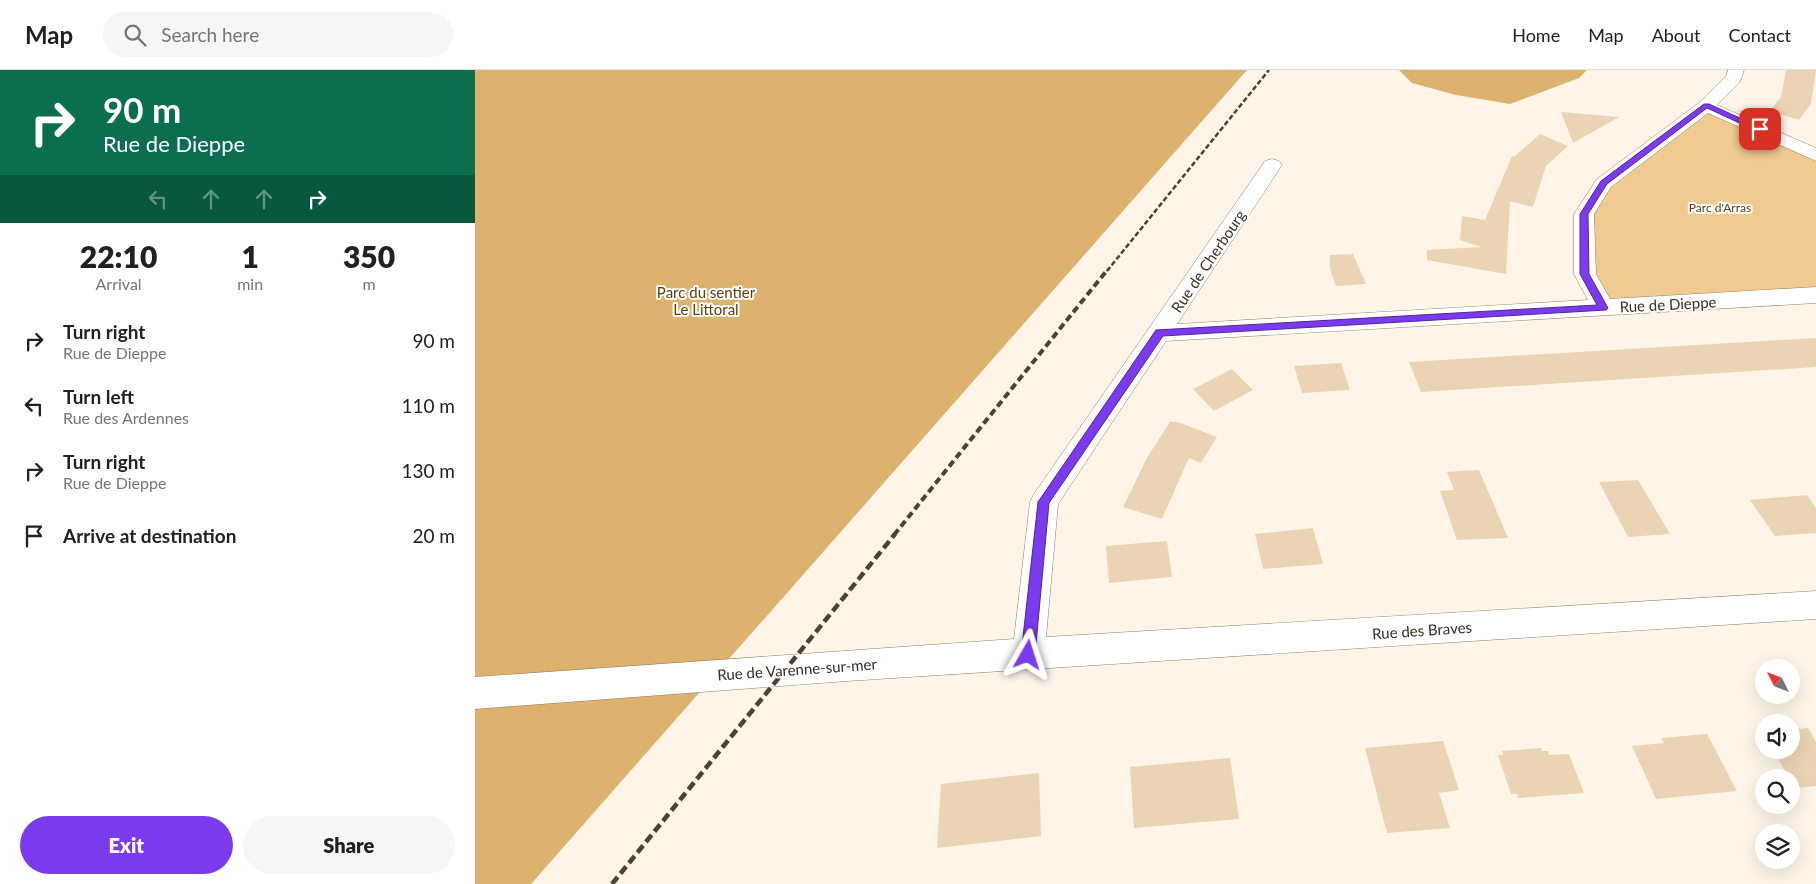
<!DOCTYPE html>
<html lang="en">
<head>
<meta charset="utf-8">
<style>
	:root { --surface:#fff; --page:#f6f6f6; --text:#202124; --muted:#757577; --line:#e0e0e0; --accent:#7c3aed }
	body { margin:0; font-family:Lato,sans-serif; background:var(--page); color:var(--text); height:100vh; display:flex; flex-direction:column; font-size:19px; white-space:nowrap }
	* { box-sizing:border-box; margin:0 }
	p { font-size:16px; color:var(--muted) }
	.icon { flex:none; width:28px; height:28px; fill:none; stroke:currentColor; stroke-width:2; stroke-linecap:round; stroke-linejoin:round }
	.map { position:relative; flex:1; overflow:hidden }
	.sheet { display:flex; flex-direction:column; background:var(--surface); width:475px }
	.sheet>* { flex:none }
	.hud { background:#0b6e4f; color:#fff; overflow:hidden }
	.needle { width:32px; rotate:312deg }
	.tools { position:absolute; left:1280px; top:589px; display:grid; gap:10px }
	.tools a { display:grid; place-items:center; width:45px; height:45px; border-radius:50%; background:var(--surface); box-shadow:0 5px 20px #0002; font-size:25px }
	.pin { position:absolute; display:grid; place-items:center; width:42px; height:42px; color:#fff; margin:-21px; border-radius:10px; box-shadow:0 2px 8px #0006 }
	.me { position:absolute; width:55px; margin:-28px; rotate:6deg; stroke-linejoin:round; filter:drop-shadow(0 0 4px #0008) }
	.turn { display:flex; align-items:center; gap:18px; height:105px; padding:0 20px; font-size:22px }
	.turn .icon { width:65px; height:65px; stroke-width:2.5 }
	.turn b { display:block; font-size:35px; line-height:42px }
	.lanes { display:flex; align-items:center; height:48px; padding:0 20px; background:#0003; justify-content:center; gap:25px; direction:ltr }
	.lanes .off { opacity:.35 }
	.eta { display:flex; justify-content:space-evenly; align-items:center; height:85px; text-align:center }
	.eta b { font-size:30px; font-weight:800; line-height:35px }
	.button { display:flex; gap:10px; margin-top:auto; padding:10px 20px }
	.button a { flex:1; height:58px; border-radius:30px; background:var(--accent); color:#fff; font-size:20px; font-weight:800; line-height:58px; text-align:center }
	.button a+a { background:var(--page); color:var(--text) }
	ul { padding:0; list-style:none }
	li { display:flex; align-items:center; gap:15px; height:65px; padding:0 20px }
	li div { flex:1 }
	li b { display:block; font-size:19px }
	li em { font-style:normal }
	header { display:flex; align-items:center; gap:30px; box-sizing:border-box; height:70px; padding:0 25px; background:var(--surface); border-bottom:1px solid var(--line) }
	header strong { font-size:24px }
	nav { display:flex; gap:28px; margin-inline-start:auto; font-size:18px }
	.search { width:350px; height:45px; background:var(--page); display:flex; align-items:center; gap:12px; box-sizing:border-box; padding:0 18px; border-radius:28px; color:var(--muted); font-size:19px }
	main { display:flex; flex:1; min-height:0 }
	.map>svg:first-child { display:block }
	.green { fill:#f1ca91 }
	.forest { fill:#ddb16e }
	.building { fill:#ead4b4 }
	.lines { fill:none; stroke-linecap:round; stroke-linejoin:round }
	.minor-casing { stroke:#927e61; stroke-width:1 }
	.minor { fill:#fff; fill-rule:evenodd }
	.rail-far2 { stroke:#4a4235; stroke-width:2.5; stroke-dasharray:5 2.5; stroke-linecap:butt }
	.rail-far1 { stroke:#4a4235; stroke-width:4; stroke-dasharray:7 4; stroke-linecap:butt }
	.rail { stroke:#4a4235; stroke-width:4.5; stroke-dasharray:9 4.5; stroke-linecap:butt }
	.route { fill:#7c3aed; stroke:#51269a }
	.labels { text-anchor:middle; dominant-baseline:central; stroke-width:4; stroke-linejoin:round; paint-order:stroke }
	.far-park-label { font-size:12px; fill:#5e4009; stroke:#fff }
	.street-label { font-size:15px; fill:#362e21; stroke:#fff }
	.park-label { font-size:15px; fill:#5e4009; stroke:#fff }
</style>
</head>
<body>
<header>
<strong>Map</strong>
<div class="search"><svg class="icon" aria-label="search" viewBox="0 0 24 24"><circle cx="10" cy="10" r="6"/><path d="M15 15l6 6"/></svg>Search here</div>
<nav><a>Home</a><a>Map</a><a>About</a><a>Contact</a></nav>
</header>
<main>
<section class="sheet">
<div class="hud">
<div class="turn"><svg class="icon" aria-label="right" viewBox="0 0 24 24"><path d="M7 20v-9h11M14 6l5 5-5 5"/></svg><div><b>90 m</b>Rue de Dieppe</div></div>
<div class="lanes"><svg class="icon off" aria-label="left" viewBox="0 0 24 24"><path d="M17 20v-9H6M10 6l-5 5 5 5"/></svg><svg class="icon off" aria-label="ahead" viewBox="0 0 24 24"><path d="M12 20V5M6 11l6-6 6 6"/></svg><svg class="icon off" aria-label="ahead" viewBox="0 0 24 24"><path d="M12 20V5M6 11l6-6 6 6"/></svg><svg class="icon" aria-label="right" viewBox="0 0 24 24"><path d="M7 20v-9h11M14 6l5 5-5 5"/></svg></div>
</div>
<div class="eta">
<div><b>22:10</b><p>Arrival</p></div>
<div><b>1</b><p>min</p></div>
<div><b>350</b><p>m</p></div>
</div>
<ul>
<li><svg class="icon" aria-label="right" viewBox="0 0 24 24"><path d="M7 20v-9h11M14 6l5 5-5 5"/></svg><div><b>Turn right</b><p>Rue de Dieppe</p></div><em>90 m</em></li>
<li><svg class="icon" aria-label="left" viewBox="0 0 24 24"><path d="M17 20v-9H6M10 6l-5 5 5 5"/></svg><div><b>Turn left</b><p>Rue des Ardennes</p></div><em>110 m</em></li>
<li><svg class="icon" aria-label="right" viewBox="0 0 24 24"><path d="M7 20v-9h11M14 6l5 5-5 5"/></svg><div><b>Turn right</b><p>Rue de Dieppe</p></div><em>130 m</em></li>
<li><svg class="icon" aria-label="arrive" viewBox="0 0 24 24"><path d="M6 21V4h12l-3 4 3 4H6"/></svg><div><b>Arrive at destination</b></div><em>20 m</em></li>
</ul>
<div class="button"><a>Exit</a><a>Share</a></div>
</section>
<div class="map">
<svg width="1341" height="814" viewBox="0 0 1341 814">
	<rect width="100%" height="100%" fill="#fef5e8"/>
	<path class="green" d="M1231,36L1341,85V225L1128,238L1110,204L1109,144L1129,113Z"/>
	<path class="forest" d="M0,0H772L56,814H0Z
		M924,0H1112L1104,8L1035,34L981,25L937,13Z"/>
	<path class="building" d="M1311,0H1341L1336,34L1324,50L1295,41L1306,27Z
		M1086,42L1144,47L1098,73Z
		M1065,64L1093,76L1071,96L1058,137L1035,131L1031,204L952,190V180L1006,177L985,170L987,146L1010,150L1037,86H1040Z
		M878,184L891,214L861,216L855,199V185Z
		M1341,268V297L946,322L934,292Z
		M866,293L875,320L827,323L819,296Z
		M757,299L778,320L739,341L718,319Z
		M695,352H703L742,367L726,393L714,388L687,449L648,437L673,386Z
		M1004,400L1033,468L982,470L965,421L979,420L972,402Z
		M1163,410L1195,464L1153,467L1124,412Z
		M1332,425L1341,438V463L1300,466L1275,430Z
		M838,458L848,494L788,499L780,464Z
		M692,471L697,507L634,513L631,476Z
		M1333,658L1341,672V716L1319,718L1316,708H1314L1298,680H1316V660Z
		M1232,664L1262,721L1181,729L1157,676L1189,673L1186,668Z
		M968,671L984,720L964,723L975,758L912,763L890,678Z
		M1066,678L1067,681H1073L1074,685L1094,684L1109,723L1043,728L1042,724H1036L1023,685H1028L1027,681Z
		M755,688L764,749L659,758L655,697Z
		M564,703L566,766L462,778L466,714Z"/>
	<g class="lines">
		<defs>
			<path id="minor" d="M1253,0H1269L1265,12L1242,35L1341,78V91L1233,43L1136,117L1119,144L1121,204L1135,229L1341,217V233L691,271L583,434L571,567L1341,521V549L372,611L0,639V607L539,569L555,432L559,424L790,91L797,89L804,91L807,95L702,254L1113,230L1099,204V144L1122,109L1225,32L1251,6Z"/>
		</defs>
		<use href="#minor" class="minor-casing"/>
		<use href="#minor" class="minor"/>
		<path class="rail-far2" d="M632,201L794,0"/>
		<path class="rail-far1" d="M419,465L633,199"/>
		<path class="rail" d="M137,814L420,464"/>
	</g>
	<path class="route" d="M1229,34H1234L1289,59L1282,61L1232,38L1132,114L1113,144L1114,204L1133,238L1131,240L688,266L574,433L560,585L558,589L553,591L548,589L546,585L563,432L681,260L1122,235L1105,204V144L1126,111Z"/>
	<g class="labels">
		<g class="far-park-label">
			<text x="1245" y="137">Parc d'Arras</text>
		</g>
		<g class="street-label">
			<text transform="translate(733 191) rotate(-56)">Rue de Cherbourg</text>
			<text transform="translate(1193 234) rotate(-3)">Rue de Dieppe</text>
			<text transform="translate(947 560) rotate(-4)">Rue des Braves</text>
			<text transform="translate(322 599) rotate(-4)">Rue de Varenne-sur-mer</text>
		</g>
		<g class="park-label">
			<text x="231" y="222">Parc du sentier<tspan x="231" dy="17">Le Littoral</tspan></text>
		</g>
	</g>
</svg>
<div class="tools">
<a><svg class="needle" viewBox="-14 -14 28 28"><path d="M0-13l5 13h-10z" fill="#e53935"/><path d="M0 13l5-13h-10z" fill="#757577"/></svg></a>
<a><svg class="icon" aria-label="sound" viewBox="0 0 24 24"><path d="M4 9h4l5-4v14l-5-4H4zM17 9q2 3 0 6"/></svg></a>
<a><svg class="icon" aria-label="search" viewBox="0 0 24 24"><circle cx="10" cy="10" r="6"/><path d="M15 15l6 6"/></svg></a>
<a><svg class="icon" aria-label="layers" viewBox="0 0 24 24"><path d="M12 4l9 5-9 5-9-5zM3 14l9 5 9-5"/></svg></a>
</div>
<div class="pin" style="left:1285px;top:59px;background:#d93025"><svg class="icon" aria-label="arrive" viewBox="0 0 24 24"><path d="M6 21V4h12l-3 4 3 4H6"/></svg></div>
<svg class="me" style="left:553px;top:585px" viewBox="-20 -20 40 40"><path d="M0-17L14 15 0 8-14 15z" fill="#7c3aed" stroke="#fff" stroke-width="4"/></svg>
</div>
</main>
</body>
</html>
